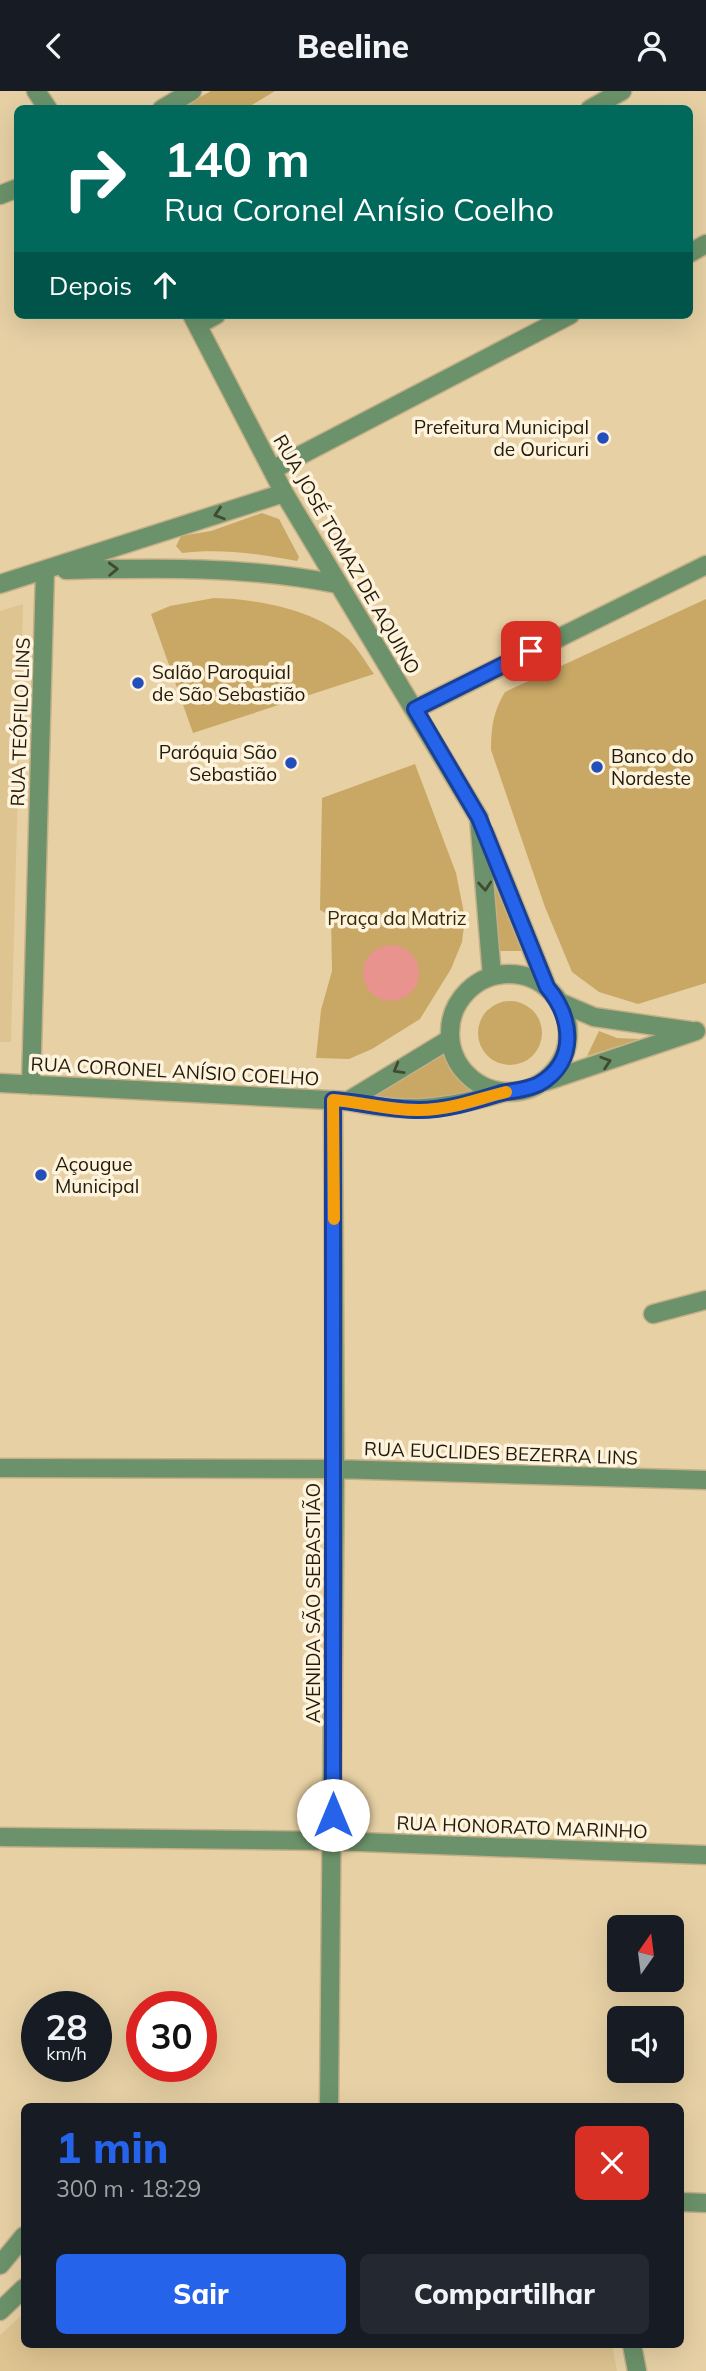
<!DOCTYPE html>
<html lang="pt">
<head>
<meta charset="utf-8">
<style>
	:root { --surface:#171b24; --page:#242831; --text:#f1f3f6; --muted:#9ea1a6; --accent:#2563eb }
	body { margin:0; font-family:Mulish,sans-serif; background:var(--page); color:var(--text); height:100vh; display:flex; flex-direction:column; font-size:26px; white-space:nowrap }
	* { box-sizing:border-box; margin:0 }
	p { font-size:23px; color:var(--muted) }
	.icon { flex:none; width:38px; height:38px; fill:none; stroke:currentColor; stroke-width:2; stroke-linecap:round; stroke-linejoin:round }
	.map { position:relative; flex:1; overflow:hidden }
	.drawer { position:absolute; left:21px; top:2012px; width:663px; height:245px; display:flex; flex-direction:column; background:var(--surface); border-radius:10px; box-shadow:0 7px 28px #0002 }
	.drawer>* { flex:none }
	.guide { position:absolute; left:14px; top:14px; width:679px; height:214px; border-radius:10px; box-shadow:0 7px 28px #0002; background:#00695c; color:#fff; overflow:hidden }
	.needle { width:46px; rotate:14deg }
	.buttons { position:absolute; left:607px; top:1824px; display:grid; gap:14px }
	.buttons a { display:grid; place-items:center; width:77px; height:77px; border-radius:10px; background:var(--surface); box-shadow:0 7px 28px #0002; font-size:35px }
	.speed { position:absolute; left:21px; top:1900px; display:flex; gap:14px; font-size:35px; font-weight:700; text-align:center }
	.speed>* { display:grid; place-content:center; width:91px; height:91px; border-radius:50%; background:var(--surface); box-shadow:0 7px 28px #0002; line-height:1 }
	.speed small { font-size:18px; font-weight:400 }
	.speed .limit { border:10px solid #d22; background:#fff; color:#111 }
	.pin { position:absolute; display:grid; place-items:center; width:60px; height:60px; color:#fff; margin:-30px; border-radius:14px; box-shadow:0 4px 10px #0006 }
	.me { position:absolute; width:77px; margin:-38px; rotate:0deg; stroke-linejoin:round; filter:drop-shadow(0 0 5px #0008) }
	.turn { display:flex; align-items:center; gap:24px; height:147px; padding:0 35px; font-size:32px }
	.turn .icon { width:91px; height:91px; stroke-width:2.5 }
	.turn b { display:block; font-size:49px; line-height:60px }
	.then { display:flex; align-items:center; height:66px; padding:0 35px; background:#0003; gap:14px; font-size:26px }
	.round { display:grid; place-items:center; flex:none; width:74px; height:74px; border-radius:10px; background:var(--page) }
	.overview { display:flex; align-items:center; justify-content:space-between; height:119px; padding:0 35px }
	h1 { font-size:42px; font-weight:800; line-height:52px; color:var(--accent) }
	.action { display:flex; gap:14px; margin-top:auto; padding:14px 35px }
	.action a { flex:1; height:80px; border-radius:10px; background:var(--accent); color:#fff; font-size:28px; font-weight:800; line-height:80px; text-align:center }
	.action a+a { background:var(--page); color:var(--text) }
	header { display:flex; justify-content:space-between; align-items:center; height:91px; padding:0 35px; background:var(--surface); font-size:32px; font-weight:800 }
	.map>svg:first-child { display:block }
	.built { fill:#dec491 }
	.green { fill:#c9a865 }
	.water { fill:#e8938d }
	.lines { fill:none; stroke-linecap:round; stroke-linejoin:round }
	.minor-casing { stroke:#c4af88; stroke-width:21 }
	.minor { stroke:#6b926a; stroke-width:18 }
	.oneway { stroke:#404b30 }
	.route-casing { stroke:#184099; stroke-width:18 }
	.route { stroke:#2563eb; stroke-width:12 }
	.slow { stroke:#f59e0b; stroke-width:12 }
	.poi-dot { fill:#234fbd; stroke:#fef3dd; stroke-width:2.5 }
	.labels { text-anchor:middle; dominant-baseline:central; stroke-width:7; stroke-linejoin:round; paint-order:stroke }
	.poi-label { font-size:19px; fill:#231b0a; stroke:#fef3dd; text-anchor:start }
	.street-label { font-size:19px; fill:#231b0a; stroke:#fef3dd }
	.park-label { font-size:19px; fill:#382906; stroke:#fef3dd }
</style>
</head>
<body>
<header><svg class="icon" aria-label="back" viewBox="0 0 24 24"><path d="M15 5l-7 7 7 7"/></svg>Beeline<svg class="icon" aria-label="person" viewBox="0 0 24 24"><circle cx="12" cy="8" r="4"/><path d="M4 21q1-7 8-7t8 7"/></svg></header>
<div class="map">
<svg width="706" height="2280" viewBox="0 0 706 2280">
	<rect width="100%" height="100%" fill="#e7d0a4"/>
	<path class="built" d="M23,513L11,951H0V520Z
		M24,2222V2254H612L617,2280H0V2244Z"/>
	<path class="green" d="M211,0H275L247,17H181Z
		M262,422L279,428L299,466L297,470C259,463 220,457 182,462L176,455L181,445L211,440Z
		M214,507C257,508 314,518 348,548C358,557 366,572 374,583L193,642L151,523L170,515Z
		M706,508V892L638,913L599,901L572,881L545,816L491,659C491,637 493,621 505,601Z
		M415,673L456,782L465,827L462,851L451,878L420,928L372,958L349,968L316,967L321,919L332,880L331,825L320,819L322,707Z
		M488,767L526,860H498Z
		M478 942a32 32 0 1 1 64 0a32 32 0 1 1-64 0Z
		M599,940L617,947L640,948L587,965Z
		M445,958L457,981L473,1000L471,1004L382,1014L369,1008Z"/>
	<path class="water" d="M363 882a28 28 0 1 1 56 0a28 28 0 1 1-56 0Z"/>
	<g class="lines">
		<defs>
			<path id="minor" d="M36,0L48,18
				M162,18L192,0
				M590,18L622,0
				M0,104L18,97
				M690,162L706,153
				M192,224L284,402L479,727L492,885
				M198,234L216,224
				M272,379L570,224
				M66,479C158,477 246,475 337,493
				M0,493L284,402
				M415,618L706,474
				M485,743L547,896
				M450 942a59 59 0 1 1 118 0a59 59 0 1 1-118 0Z
				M559,911L594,926L691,940
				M544,991L696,940
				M0,992L348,1010C407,1023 447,1018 505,1001
				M31,994L45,480
				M348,1010L450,948
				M653,1223L706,1209
				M0,1377L335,1378L706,1389
				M0,1746L333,1750L706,1764
				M329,2016L335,1378L333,1009
				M681,2111L706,2112
				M0,2174L24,2145
				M0,2220L24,2197
				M632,2254L637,2280"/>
		</defs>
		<use href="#minor" class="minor-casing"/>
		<use href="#minor" class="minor"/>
	</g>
	<defs><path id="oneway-chevron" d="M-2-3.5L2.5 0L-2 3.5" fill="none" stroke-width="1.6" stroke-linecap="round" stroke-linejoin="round" transform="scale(1.75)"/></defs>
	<g class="oneway">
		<use href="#oneway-chevron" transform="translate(219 423) rotate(162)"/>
		<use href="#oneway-chevron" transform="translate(113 478) rotate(-2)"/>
		<use href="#oneway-chevron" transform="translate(485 795) rotate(85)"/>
		<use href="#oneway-chevron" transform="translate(606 971) rotate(-18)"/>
		<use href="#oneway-chevron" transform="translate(398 978) rotate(150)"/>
	</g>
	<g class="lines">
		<defs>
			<path id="route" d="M333,1724V1009C362,1011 389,1019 419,1019C446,1019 472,1011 498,1003C512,999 525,1000 539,993C579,970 572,926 547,896L479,727L415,618L531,560"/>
		</defs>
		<use href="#route" class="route-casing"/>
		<use href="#route" class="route"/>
		<path class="slow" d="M334,1128L333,1009C363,1011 390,1020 420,1019C451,1019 477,1008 506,1001"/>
	</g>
	<g class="poi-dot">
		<circle cx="603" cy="347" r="7"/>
		<circle cx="138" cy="592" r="7"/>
		<circle cx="291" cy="672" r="7"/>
		<circle cx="597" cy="676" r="7"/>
		<circle cx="41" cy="1084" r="7"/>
	</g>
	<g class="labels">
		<g class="poi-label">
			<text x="589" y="336" text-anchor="end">Prefeitura Municipal<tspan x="589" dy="22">de Ouricuri</tspan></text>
			<text x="152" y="581">Salão Paroquial<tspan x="152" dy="22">de São Sebastião</tspan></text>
			<text x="277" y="661" text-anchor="end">Paróquia São<tspan x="277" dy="22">Sebastião</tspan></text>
			<text x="611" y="665">Banco do<tspan x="611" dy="22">Nordeste</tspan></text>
			<text x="55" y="1073">Açougue<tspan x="55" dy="22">Municipal</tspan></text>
		</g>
		<g class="street-label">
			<text transform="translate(347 463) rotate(60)">RUA JOSÉ TOMAZ DE AQUINO</text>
			<text transform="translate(20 631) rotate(-88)">RUA TEÓFILO LINS</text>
			<text transform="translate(175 980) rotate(3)">RUA CORONEL ANÍSIO COELHO</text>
			<text transform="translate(501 1362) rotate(2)">RUA EUCLIDES BEZERRA LINS</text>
			<text transform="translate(313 1512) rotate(-90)">AVENIDA SÃO SEBASTIÃO</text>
			<text transform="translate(522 1736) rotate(2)">RUA HONORATO MARINHO</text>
		</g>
		<g class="park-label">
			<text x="397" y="827">Praça da Matriz</text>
		</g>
	</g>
</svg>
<div class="buttons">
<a><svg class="needle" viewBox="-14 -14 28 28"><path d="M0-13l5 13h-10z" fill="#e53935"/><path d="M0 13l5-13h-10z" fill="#9ea1a6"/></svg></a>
<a><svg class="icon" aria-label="sound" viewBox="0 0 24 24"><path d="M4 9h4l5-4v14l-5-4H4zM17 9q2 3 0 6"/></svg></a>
</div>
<div class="speed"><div>28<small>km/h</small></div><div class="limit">30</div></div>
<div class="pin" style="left:531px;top:560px;background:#d93025"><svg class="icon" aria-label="arrive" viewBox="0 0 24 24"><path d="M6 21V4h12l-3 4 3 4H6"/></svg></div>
<svg class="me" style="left:333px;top:1724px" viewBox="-20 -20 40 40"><circle r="19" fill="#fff"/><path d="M0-13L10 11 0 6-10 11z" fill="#2563eb"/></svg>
<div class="guide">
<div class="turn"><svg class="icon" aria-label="right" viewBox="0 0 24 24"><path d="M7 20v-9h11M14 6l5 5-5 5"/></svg><div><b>140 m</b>Rua Coronel Anísio Coelho</div></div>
<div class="then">Depois<svg class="icon" aria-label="ahead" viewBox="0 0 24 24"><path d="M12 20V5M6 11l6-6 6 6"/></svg></div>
</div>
<section class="drawer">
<div class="overview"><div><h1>1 min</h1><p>300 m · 18:29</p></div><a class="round" style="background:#d93025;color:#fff"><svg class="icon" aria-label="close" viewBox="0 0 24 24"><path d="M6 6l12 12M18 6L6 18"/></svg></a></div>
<div class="action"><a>Sair</a><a>Compartilhar</a></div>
</section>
</div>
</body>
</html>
